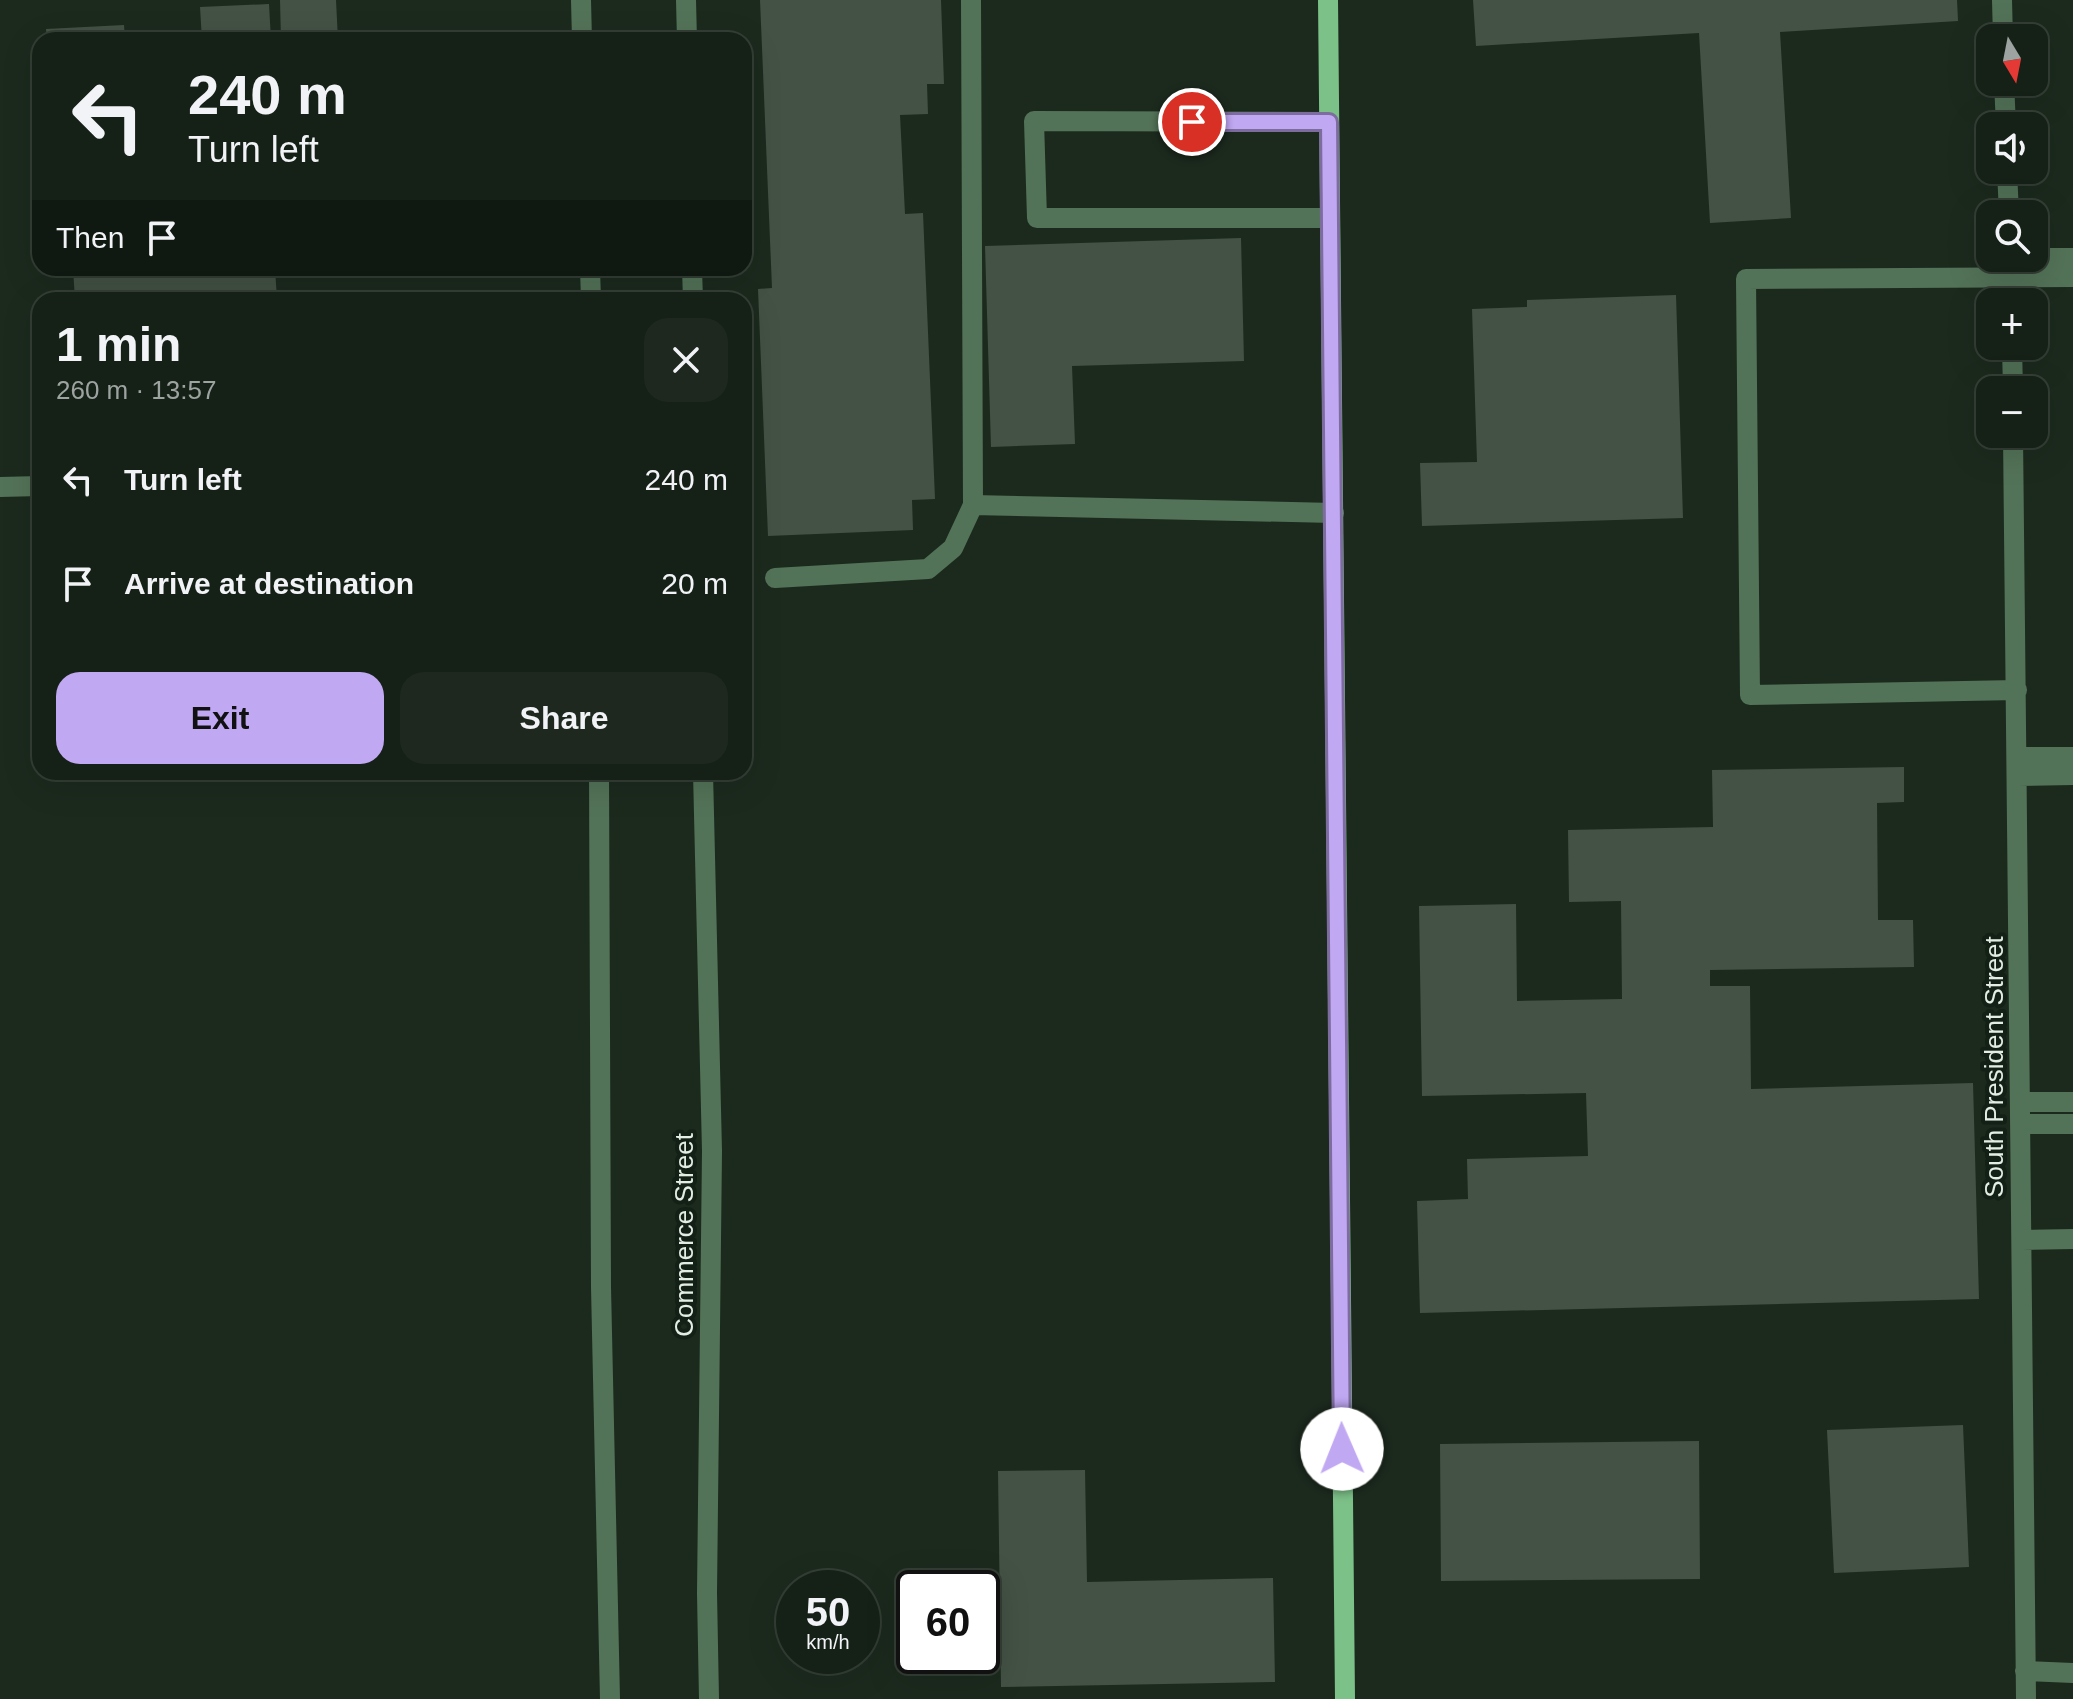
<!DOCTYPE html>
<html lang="en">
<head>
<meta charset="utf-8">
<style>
	:root { --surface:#152016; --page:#1e281f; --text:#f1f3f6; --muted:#9da3a1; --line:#343e35; --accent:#c1a8f3 }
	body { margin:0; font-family:Helvetica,sans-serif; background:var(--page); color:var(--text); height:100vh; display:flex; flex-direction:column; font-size:30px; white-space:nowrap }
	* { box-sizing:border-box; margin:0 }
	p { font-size:26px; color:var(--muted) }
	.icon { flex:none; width:44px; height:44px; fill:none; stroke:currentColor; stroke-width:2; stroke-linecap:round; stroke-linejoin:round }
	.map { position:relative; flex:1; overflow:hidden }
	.panel { position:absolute; left:32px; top:292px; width:720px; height:488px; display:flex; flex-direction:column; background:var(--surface); border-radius:24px; box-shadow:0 8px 32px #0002,0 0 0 2px var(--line) }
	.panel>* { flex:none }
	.guide { position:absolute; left:32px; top:32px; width:720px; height:244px; border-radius:24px; box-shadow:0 8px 32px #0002,0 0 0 2px var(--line); background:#152016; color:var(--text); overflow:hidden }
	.needle { width:52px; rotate:170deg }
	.controls { position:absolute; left:1976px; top:24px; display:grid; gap:16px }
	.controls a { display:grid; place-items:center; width:72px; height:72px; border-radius:16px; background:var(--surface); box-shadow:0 8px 32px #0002,0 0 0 2px var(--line); font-size:40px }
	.speed { position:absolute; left:776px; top:1570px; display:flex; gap:16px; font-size:40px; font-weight:700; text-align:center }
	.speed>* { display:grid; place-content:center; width:104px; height:104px; border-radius:50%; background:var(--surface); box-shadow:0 8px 32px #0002,0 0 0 2px var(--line); line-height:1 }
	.speed small { font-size:20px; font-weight:400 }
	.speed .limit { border:4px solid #111; border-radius:12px; background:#fff; color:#111 }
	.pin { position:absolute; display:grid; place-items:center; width:68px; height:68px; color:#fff; margin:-34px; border:4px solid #fff; border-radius:50%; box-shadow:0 2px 8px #0007 }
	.me { position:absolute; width:88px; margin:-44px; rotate:359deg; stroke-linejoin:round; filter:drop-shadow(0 0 6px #0008) }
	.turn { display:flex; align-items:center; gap:28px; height:168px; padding:0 24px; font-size:36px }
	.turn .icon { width:104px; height:104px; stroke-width:2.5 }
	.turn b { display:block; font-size:56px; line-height:68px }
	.then { display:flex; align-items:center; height:76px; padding:0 24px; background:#0003; gap:16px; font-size:30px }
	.round { display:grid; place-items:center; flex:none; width:84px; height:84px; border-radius:24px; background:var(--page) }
	.summary { display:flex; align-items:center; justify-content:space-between; height:136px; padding:0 24px }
	h1 { font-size:48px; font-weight:700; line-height:60px }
	.button { display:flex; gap:16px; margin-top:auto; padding:16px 24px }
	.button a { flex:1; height:92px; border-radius:24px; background:var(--accent); color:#111; font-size:32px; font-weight:700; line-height:92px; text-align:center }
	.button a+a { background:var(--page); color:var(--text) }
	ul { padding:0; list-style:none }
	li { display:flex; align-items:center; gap:24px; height:104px; padding:0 24px }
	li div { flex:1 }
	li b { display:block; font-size:30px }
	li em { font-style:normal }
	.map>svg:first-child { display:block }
	.building { fill:#435245 }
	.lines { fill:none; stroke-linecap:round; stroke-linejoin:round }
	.minor { stroke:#537358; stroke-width:20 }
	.major { stroke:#7cc188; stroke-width:20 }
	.route-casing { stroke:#7d6d9e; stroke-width:20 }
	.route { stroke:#c1a8f3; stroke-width:14 }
	.labels { text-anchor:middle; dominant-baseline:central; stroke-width:8; stroke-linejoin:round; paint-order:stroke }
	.street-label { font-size:26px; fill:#e4ede5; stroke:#122015 }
</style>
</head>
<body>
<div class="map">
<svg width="2073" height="1699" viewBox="0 0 2073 1699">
	<rect width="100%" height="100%" fill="#1c2a1e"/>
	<path class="building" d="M280,0H336L338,40H281Z
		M760,0H941L944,84H927L928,114L900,115L905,214L923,213L935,499L912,500L913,530L768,536L758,289L772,288Z
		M1473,0H1957L1958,21L1780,32L1791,218L1710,223L1699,33L1476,46Z
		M269,4L271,40H202L200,7Z
		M124,25L125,40H47L46,29Z
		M1241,238L1244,361L1072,366L1075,444L991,447L985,246Z
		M73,268H275L277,300H75Z
		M1676,295L1683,518L1422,526L1420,463L1477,462L1472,309L1527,307V300Z
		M1904,767V802L1877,803L1878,920H1913L1914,967L1710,970V986H1750L1751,1089L1973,1083L1979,1299L1420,1313L1417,1201L1468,1199L1467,1159L1588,1156L1586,1093L1422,1096L1419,906L1516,904L1517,1001L1622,999L1621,901L1569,902L1568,830L1713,827L1712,770Z
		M1963,1425L1969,1567L1834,1573L1827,1430Z
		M1699,1441L1700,1579L1441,1581L1440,1444Z
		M1085,1470L1087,1582L1273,1578L1275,1682L1001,1687L998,1471Z"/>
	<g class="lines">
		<path class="minor" d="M581,0L582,40
			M686,0L687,40
			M971,0L973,505
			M2002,0L2003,38
			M2004,82L2006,126
			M1329,122L1034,121L1037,218H1330
			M2007,170L2009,214
			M2010,258H2073
			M2010,266L2011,302
			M590,268L591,300
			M692,268L693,300
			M2012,346L2013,390
			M2013,434L2026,1699
			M0,487L40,486
			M775,578L928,569L953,548L973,505L1334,513
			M2017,690L1750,695L1746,279L2073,277
			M2018,757H2073
			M599,772L601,1287L610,1699
			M703,772L712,1151L707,1593L709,1699
			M2018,776L2073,775
			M2020,1102H2073
			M2020,1124H2073
			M2022,1240L2073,1239
			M2025,1671L2073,1673"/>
		<path class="major" d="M1328,0L1345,1699"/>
	</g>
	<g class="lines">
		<defs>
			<path id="route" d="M1192,122H1329L1342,1449"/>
		</defs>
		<use href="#route" class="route-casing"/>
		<use href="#route" class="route"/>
	</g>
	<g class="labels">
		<g class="street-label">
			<text transform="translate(1994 1067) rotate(-90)">South President Street</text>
			<text transform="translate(684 1235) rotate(-90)">Commerce Street</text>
		</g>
	</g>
</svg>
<div class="controls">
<a><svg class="needle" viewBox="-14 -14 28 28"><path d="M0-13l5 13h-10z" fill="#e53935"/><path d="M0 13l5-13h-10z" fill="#9da3a1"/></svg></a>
<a><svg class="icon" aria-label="sound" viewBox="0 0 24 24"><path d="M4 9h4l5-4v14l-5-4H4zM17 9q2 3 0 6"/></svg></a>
<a><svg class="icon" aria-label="search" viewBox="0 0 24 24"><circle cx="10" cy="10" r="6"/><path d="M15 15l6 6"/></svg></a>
<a>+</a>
<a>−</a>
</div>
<div class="speed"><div>50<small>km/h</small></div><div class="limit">60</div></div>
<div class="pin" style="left:1192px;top:122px;background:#d93025"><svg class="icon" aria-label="arrive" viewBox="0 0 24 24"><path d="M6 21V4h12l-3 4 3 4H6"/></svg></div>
<svg class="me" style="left:1342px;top:1449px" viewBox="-20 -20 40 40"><circle r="19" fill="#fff"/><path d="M0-13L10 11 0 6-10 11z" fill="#c1a8f3"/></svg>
<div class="guide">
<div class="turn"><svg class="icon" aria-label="left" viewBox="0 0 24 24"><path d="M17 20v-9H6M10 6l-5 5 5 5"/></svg><div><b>240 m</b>Turn left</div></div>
<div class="then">Then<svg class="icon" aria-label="arrive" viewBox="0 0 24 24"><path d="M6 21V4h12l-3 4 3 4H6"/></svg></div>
</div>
<section class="panel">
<div class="summary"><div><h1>1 min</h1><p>260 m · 13:57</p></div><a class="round"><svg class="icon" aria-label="close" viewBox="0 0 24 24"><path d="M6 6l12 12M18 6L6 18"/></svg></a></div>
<ul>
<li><svg class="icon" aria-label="left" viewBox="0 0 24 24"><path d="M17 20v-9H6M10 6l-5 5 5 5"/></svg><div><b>Turn left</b></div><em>240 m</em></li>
<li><svg class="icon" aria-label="arrive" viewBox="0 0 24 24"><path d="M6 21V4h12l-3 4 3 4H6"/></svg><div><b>Arrive at destination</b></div><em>20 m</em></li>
</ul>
<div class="button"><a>Exit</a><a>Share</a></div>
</section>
</div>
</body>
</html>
